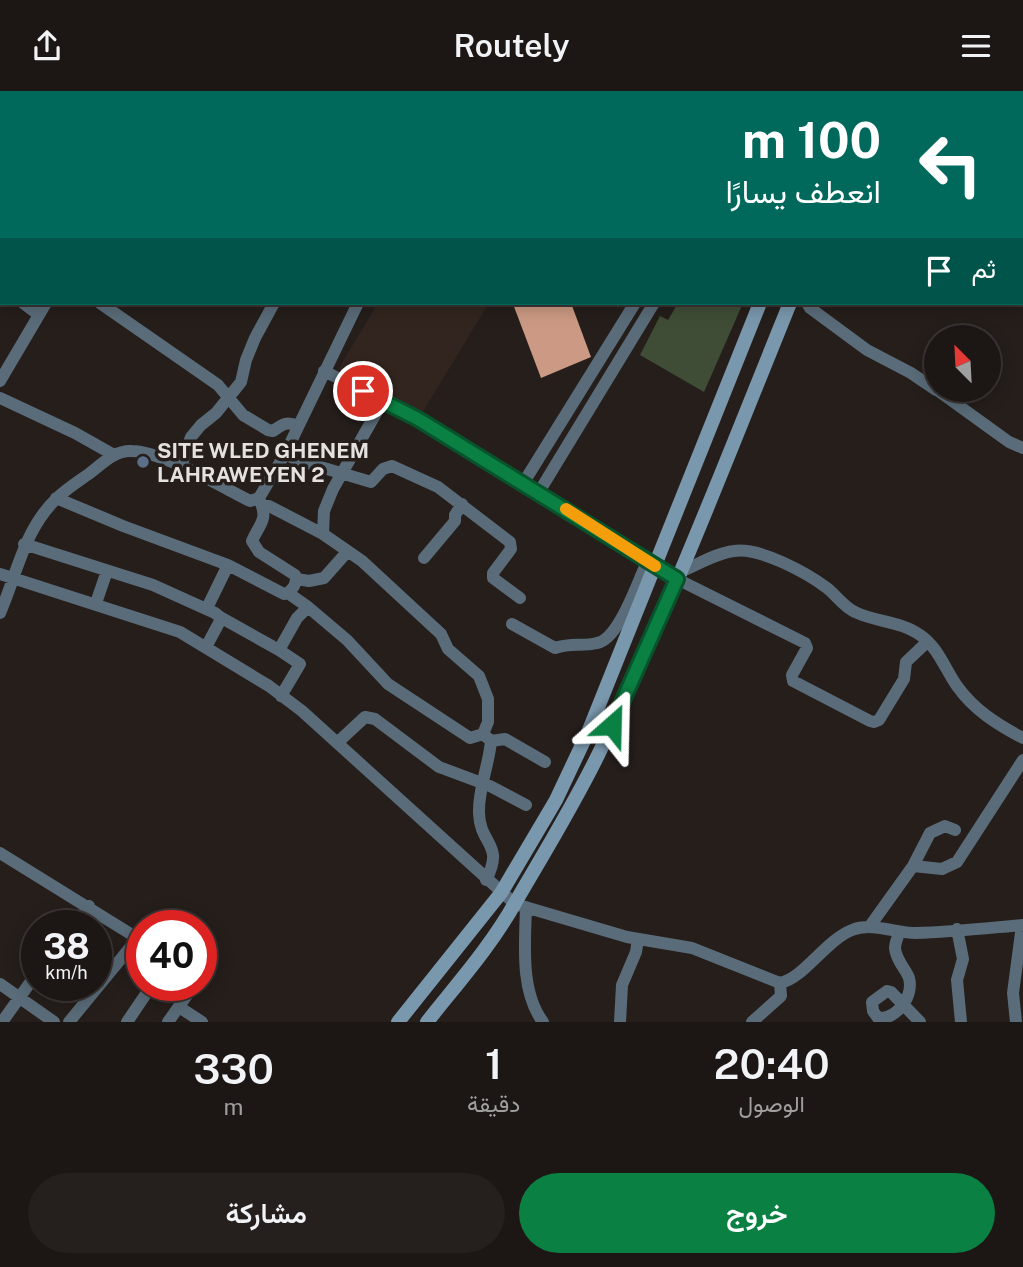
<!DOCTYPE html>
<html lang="ar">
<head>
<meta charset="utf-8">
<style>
	:root { --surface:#1c1614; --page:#251f1d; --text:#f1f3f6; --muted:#a09fa0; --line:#3a3534; --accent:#0b8043 }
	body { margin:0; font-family:"Public Sans",Vazirmatn,sans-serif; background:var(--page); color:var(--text); direction:rtl; height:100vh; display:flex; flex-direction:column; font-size:26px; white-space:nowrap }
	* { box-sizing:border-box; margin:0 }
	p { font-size:23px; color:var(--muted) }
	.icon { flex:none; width:38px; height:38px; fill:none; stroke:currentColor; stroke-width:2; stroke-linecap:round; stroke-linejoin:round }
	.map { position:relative; height:931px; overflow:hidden; direction:ltr }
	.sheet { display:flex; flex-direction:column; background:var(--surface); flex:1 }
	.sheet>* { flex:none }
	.guide { position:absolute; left:0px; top:0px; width:1024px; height:214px; box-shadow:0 4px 18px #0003,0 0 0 2px var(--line); direction:rtl; background:#00695c; color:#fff; overflow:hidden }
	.needle { width:46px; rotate:336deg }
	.fabs { position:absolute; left:924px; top:234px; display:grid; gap:14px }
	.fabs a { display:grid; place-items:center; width:77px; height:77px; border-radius:50%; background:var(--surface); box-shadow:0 4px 18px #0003,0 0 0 2px var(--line); font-size:35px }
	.speed { position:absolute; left:21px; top:819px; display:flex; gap:14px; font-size:35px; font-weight:700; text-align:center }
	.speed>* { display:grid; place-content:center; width:91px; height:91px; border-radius:50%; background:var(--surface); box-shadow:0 4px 18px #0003,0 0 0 2px var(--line); line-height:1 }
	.speed small { font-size:18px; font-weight:400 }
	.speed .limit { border:10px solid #d22; background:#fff; color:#111 }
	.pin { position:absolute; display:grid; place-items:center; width:60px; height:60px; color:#fff; margin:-30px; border:4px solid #fff; border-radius:50%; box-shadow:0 2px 7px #0007 }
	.me { position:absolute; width:77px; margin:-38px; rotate:25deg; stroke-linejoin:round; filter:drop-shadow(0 0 5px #0008) }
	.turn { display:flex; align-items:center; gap:24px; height:147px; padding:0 28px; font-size:32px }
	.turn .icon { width:91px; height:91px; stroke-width:2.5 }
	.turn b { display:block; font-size:49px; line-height:60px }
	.then { display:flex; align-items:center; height:66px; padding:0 28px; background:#0003; gap:14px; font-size:26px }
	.eta { display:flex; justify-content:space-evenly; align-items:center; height:119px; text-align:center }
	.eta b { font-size:42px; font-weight:600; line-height:49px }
	.action { display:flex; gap:14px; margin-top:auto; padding:14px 28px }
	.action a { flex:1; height:80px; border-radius:42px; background:var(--accent); color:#fff; font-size:28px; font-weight:600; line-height:80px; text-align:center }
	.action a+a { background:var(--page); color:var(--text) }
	header { display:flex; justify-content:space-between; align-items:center; height:91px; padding:0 28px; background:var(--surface); font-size:32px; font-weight:600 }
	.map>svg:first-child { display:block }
	.built { fill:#32251f }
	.green { fill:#3f4d36 }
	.building { fill:#cc9a84 }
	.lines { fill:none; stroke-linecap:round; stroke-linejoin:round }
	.street { stroke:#5a6c79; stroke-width:12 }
	.secondary { stroke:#7a98ad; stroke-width:14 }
	.route-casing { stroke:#07532c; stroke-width:18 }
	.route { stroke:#0b8043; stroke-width:12 }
	.slow { stroke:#f59e0b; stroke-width:12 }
	.service-dot { fill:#5c6f8a; stroke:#251e1b; stroke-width:2.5 }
	.labels { text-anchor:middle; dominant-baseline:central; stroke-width:7; stroke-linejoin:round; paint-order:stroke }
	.poi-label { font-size:21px; font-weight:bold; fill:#e5e1de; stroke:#251e1b; text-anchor:start }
</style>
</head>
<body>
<header><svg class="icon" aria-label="menu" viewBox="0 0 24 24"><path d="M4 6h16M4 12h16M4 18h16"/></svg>Routely<svg class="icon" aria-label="share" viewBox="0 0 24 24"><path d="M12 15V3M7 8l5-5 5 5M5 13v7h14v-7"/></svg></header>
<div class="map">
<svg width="1023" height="931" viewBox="0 0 1023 931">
	<rect width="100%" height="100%" fill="#251e1b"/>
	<path class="built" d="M378,212H489L422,322L337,280Z"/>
	<path class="green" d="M678,212H743L704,301L640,264L660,225L668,229Z"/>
	<path class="building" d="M517,212H571L591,266L541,287L513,213Z"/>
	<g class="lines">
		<path class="street" d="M191,0L193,2
			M348,0L350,2
			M633,0L636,2
			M653,0L656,2
			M38,2L39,0
			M156,2L157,0
			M408,2L409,0
			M482,2V0
			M0,43L2,44
			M1022,88L1023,87
			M0,177L2,181
			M23,212L39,224
			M100,212L218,294L243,324L268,339L273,340C283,333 286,330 298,335
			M807,212L810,217L867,259L911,282L936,299
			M324,280L418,328L677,488L805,552L807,557L792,584L793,590L870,630L874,631L879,629L904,588L906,571L927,551
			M0,290L46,212
			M937,299L1009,351L1023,357
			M0,307L75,342L114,364
			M285,363L297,369L371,391L383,378L392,375L438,396L510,451L511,458L493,482V487L520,507
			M181,375L191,346L201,334L216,322L241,291L246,269L255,247L274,212
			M524,391L635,212
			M539,401L654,212
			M56,407L123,435L228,474L284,503C292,501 298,492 295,484L259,461L252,450C260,431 269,430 259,407
			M263,415H269L323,443L362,470L441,543L448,558L479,585L488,608V631L483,643
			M323,443L324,420L333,398L383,310
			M24,453L153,494L215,522L220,526V530L206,556
			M424,467L455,430V424L462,413
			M680,481C697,474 716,462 734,460C760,456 807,482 827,497C836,504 844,516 855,521C875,531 901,530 920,544C938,556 945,578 957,595C974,619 998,634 1023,647
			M0,483L180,541L269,595L302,620L515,813L627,846L692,857L780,892C803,888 826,849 852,839C872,831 895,842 916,842C951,841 988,837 1023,834
			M297,488L309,490L324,487L347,461
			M96,512L107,480
			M308,516L347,549L388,593L470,647L483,643L491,650L505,648L545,671
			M207,517L228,474
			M0,522C17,483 24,439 56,408C66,398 79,390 90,382C103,372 115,359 132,360C163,361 220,395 250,410L259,407L285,363L358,212
			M220,526L279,559L297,527L308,516L288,502
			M512,533L555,557C572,551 582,556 597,552C619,548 638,490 647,471
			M279,559L300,573L281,605
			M337,652L365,626L375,628L439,676L490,695L526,714
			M0,762L142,850
			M913,775L942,778L957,771L1023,669
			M486,789C505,752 480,755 479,722C478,698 489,674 491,650
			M526,816C525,853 520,900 543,931
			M74,835L89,815
			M870,835L913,775L930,742L945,735L955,739
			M957,838L963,868L957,889L961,931
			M0,893L54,931
			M179,916L202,931
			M879,927C897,928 914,905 909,887C906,878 896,870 895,857C895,852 898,846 899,841
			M2,931L37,882
			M69,931L138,847
			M127,931L152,894
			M168,931L194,894
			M620,931L622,894L636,861L638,848
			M752,931L781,905L780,892
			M881,931L873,920L872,911L887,900L891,901L920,931
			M1016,931L1013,902L1022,834"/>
		<path class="secondary" d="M844,2V0
			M871,2L872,0
			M398,931L501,802L556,709L589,639L760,212
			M427,931C457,893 491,855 515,812C544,762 575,712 600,660C671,514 729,362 790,212"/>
	</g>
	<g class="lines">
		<defs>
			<path id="route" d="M363,300L418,328L677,488L612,634"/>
		</defs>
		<use href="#route" class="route-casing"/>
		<use href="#route" class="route"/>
		<path class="slow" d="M566,418L655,475"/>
	</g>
	<circle class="service-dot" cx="143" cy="371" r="7"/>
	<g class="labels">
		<g class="poi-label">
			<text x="157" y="359">SITE WLED GHENEM<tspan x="157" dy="24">LAHRAWEYEN 2</tspan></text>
		</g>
	</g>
</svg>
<div class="fabs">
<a><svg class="needle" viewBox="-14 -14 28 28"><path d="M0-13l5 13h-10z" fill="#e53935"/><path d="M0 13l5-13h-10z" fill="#a09fa0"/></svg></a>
</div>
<div class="speed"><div>38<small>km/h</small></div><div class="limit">40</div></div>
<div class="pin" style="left:363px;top:300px;background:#d93025"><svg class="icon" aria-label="arrive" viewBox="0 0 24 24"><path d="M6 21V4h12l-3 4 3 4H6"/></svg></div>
<svg class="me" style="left:612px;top:634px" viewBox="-20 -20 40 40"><path d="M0-17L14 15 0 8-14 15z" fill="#0b8043" stroke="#fff" stroke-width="4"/></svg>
<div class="guide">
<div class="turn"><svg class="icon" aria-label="left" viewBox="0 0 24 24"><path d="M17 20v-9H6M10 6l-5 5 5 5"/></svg><div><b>100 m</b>انعطف يسارًا</div></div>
<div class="then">ثم<svg class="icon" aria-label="arrive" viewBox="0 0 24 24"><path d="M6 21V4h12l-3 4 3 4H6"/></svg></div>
</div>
</div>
<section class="sheet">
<div class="eta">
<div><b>20:40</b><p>الوصول</p></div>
<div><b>1</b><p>دقيقة</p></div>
<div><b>330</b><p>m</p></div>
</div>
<div class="action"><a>خروج</a><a>مشاركة</a></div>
</section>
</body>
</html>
